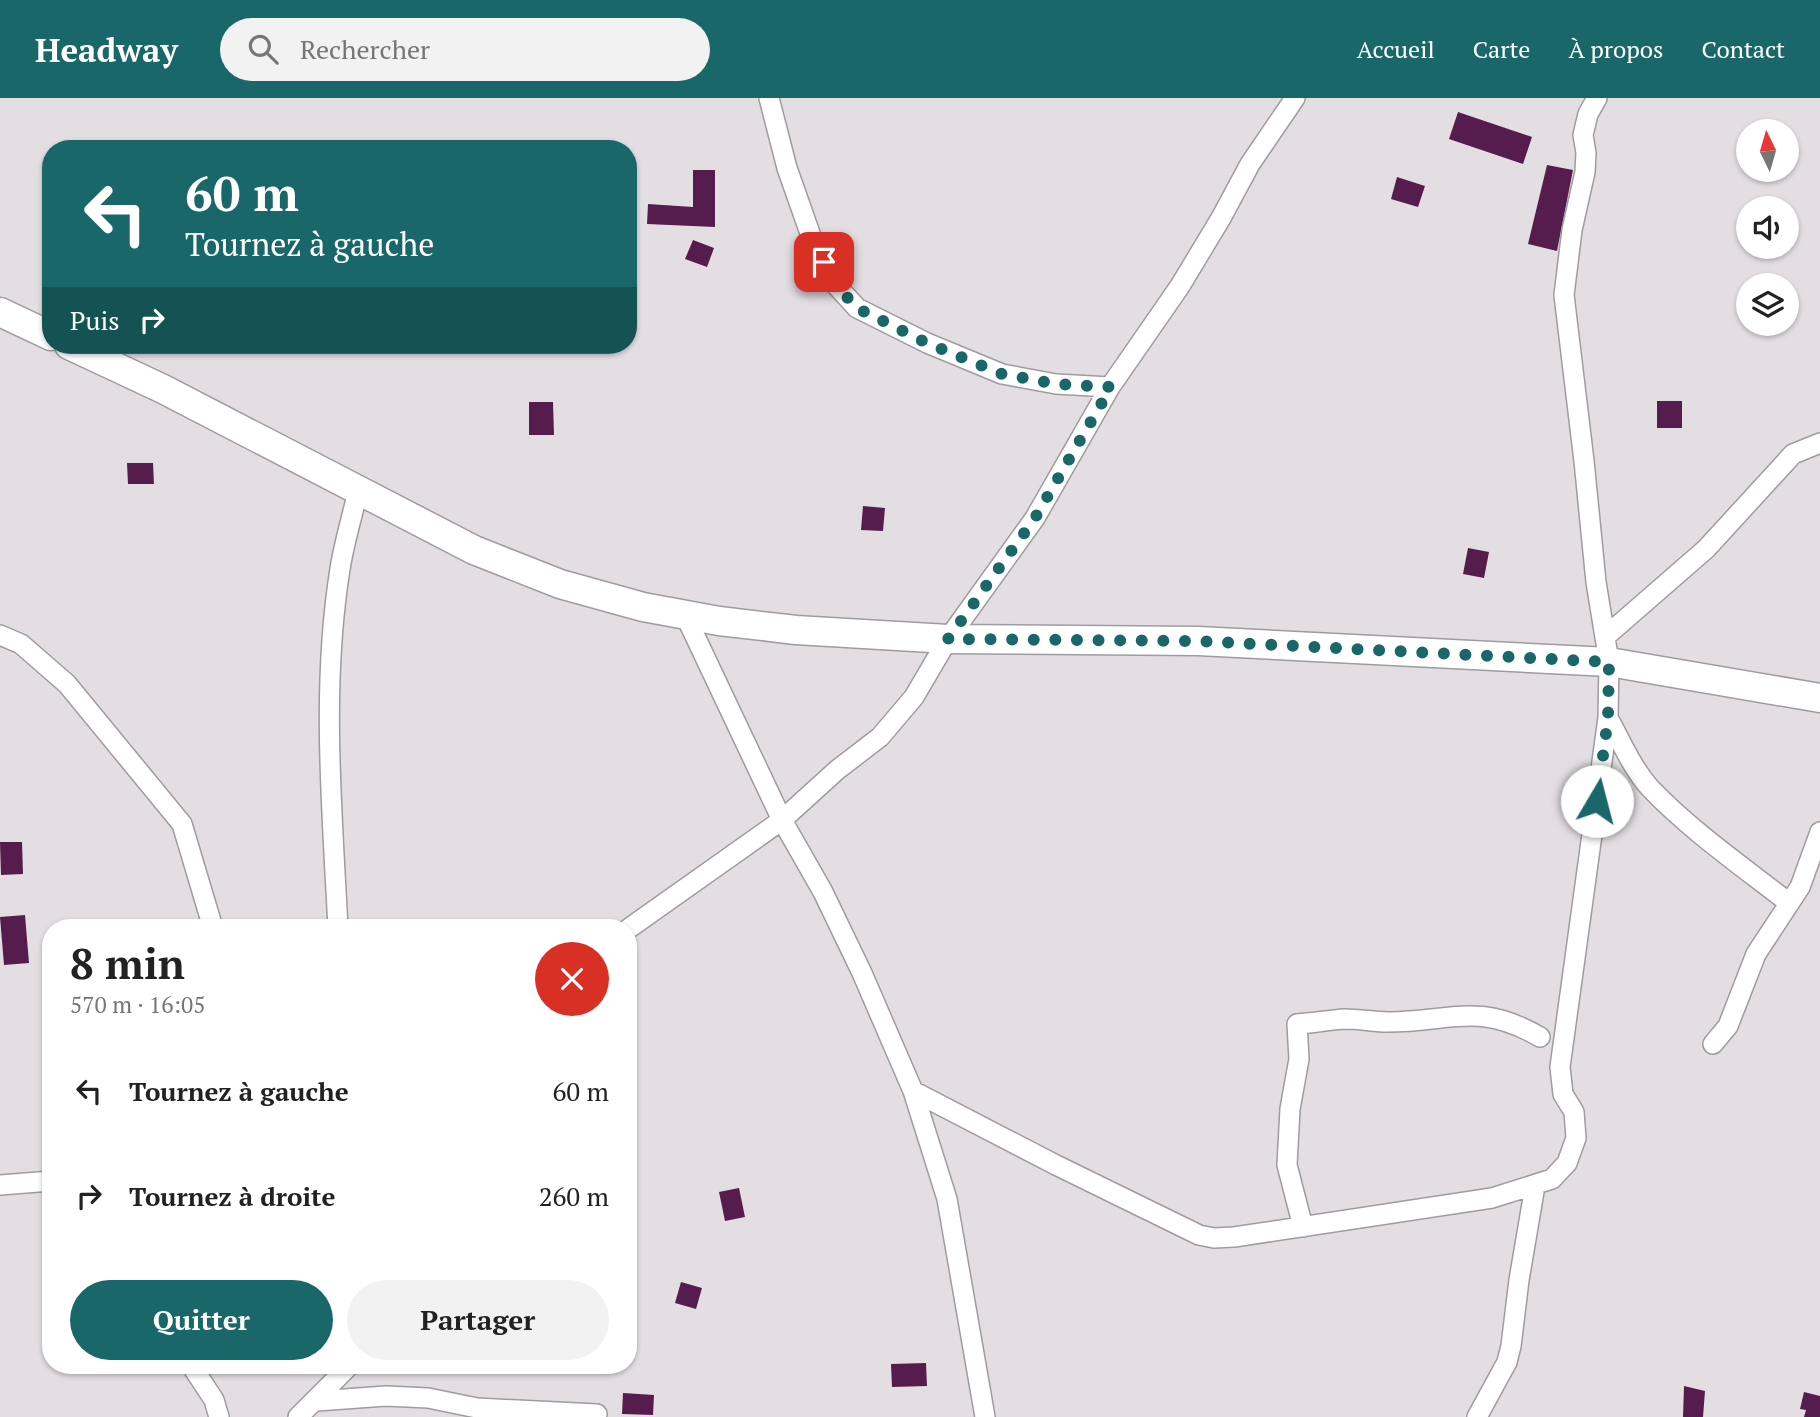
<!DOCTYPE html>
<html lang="fr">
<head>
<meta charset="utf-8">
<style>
	:root { --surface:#fff; --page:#f2f2f2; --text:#222; --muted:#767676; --accent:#196768 }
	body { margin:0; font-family:"PT Serif",serif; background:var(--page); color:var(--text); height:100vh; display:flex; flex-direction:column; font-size:26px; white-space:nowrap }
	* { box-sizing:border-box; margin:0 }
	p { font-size:23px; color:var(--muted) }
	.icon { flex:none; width:38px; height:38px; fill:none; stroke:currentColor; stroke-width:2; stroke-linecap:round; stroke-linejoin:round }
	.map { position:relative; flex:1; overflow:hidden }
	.details { position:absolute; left:42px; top:821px; width:595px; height:455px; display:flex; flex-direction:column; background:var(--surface); border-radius:28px; box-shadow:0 2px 5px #0004 }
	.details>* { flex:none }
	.guide { position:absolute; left:42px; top:42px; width:595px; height:214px; border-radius:28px; box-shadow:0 2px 5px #0004; background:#196768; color:#fff; overflow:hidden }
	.needle { width:46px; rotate:355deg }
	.buttons { position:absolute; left:1736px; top:21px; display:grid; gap:14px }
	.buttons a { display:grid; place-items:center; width:63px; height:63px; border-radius:50%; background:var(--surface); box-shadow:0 2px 5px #0004; font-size:35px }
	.pin { position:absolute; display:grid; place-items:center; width:60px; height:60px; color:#fff; margin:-30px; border-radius:14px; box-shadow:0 4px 10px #0006 }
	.me { position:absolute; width:77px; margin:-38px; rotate:8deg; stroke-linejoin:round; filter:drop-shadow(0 0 5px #0008) }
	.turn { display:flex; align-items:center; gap:24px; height:147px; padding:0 28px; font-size:32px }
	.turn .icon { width:91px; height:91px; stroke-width:2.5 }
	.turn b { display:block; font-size:49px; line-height:60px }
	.then { display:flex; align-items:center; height:66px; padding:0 28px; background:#0003; gap:14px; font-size:26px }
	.round { display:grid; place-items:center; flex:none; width:74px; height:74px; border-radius:37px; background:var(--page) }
	.overview { display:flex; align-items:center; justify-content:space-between; height:119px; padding:0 28px }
	h1 { font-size:42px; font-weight:800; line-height:52px }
	.cta { display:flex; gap:14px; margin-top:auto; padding:14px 28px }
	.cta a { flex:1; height:80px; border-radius:42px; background:var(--accent); color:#fff; font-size:28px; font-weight:800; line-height:80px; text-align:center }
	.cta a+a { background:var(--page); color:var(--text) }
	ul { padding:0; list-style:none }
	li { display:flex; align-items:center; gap:21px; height:105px; padding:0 28px }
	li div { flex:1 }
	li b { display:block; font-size:26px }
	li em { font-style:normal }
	header { display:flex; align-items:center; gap:42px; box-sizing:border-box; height:98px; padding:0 35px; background:var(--accent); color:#fff }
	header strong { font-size:33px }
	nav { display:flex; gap:38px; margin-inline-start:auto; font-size:24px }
	.search { width:490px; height:63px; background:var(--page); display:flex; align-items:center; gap:18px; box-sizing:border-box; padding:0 24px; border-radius:38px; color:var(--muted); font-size:26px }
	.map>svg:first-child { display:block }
	.building { fill:#561c4e }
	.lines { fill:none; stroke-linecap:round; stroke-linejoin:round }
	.street-casing { stroke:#a09b9e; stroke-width:22 }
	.secondary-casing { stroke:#a09b9e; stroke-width:31 }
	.street { stroke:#fff; stroke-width:19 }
	.secondary { stroke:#fff; stroke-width:28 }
	.route { stroke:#196768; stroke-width:12; stroke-dasharray:0 21.6 }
</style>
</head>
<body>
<header>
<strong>Headway</strong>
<div class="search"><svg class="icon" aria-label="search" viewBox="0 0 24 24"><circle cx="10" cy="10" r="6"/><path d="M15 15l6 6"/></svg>Rechercher</div>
<nav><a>Accueil</a><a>Carte</a><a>À propos</a><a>Contact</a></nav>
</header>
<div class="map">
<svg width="1820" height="1319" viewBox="0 0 1820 1319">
	<rect width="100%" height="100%" fill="#e3dee2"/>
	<path class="building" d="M1458,14L1532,39L1523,66L1449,41Z
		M1547,67L1573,72L1557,153L1528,146Z
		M693,72H715V129L647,126L648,106L693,109Z
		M1397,79L1425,88L1418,109L1391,101Z
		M693,142L714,150L707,169L685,161Z
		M1657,303H1682V330H1657Z
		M529,304H553L554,337H529Z
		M127,365H153L154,386H128Z
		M863,408L885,410L883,433L861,432Z
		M1468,450L1489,454L1484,480L1463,476Z
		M0,744H22L23,776L1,777Z
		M25,817L29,865L4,867L0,819Z
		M739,1090L745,1119L725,1123L719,1094Z
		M681,1184L702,1190L696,1211L675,1205Z
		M926,1265L927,1288L892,1289L891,1266Z
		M1684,1288L1705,1293L1703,1319H1683Z
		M1804,1294L1820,1298V1319H1804L1806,1312L1800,1311Z
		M623,1295L654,1297L653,1317L622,1316Z"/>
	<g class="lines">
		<defs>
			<path id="street" d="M769,0L787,70L812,141L835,186L857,210L927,245L1002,276L1056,286L1110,289
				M685,517L782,722L823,794L862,875L913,993L947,1101L985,1319
				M0,537L21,546L67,586L182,726L213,830
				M1606,538L1706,451L1793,356L1820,345
				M1608,620C1621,643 1632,670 1650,690C1690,732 1743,769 1789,805
				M338,830C332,710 321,590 340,471C344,445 352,419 358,393
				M628,831L782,722L837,672L880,639L914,599L948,541L1035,420L1110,289L1180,188L1221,120L1250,66L1295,0
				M1713,946L1728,928L1756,856L1800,789L1820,734
				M913,993L1056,1067L1199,1137L1214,1140L1234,1139L1492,1100L1552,1081L1567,1065L1576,1040L1574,1014L1563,996L1560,969L1608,620L1609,564L1596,484L1584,363L1564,197L1572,132L1585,74L1586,55L1583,37L1588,16L1597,0
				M0,1087L51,1083
				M1303,1129L1287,1067L1290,1011L1299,961L1297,926C1313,925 1329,922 1345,921C1360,921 1374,924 1388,924C1452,924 1478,903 1540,939
				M191,1267L214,1302L219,1319
				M317,1303L386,1298L428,1300L477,1310L597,1316
				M298,1319L350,1267
				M1477,1319L1507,1264L1511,1248L1519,1182L1535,1088"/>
			<path id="secondary" d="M0,214L51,238
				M69,247L163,291L474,452L560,486L643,509L719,523L796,532L948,541L1198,543L1609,564L1820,600"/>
		</defs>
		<use href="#street" class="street-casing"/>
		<use href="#secondary" class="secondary-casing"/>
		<use href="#street" class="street"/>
		<use href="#secondary" class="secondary"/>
	</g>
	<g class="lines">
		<path class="route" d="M824,164L835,186L857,210L927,245L1002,276L1056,286L1111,289L1035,420L948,541L1198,543L1609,564L1608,620L1597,703"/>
	</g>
</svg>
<div class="buttons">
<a><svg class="needle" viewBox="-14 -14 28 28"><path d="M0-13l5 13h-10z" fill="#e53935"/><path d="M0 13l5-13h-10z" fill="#767676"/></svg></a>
<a><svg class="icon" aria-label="sound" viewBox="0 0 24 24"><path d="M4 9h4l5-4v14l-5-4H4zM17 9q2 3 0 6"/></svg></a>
<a><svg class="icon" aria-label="layers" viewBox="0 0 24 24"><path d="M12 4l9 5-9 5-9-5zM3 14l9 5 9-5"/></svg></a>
</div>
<div class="pin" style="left:824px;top:164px;background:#d93025"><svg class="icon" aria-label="arrive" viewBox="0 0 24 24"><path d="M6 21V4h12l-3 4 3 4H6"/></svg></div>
<svg class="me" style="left:1597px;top:703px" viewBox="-20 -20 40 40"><circle r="19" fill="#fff"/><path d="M0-13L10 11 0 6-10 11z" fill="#196768"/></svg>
<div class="guide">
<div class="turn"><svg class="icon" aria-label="left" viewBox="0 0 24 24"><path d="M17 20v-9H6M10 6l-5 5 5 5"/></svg><div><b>60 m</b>Tournez à gauche</div></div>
<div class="then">Puis<svg class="icon" aria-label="right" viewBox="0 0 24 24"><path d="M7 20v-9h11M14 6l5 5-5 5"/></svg></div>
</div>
<section class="details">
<div class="overview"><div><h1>8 min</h1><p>570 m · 16:05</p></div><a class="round" style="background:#d93025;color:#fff"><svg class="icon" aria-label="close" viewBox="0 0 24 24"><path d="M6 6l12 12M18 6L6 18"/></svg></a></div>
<ul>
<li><svg class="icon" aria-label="left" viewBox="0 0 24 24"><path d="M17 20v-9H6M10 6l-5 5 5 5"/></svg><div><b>Tournez à gauche</b></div><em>60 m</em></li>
<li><svg class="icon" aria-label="right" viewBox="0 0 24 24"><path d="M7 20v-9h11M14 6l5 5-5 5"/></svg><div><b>Tournez à droite</b></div><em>260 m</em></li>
</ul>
<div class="cta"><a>Quitter</a><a>Partager</a></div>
</section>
</div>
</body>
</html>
